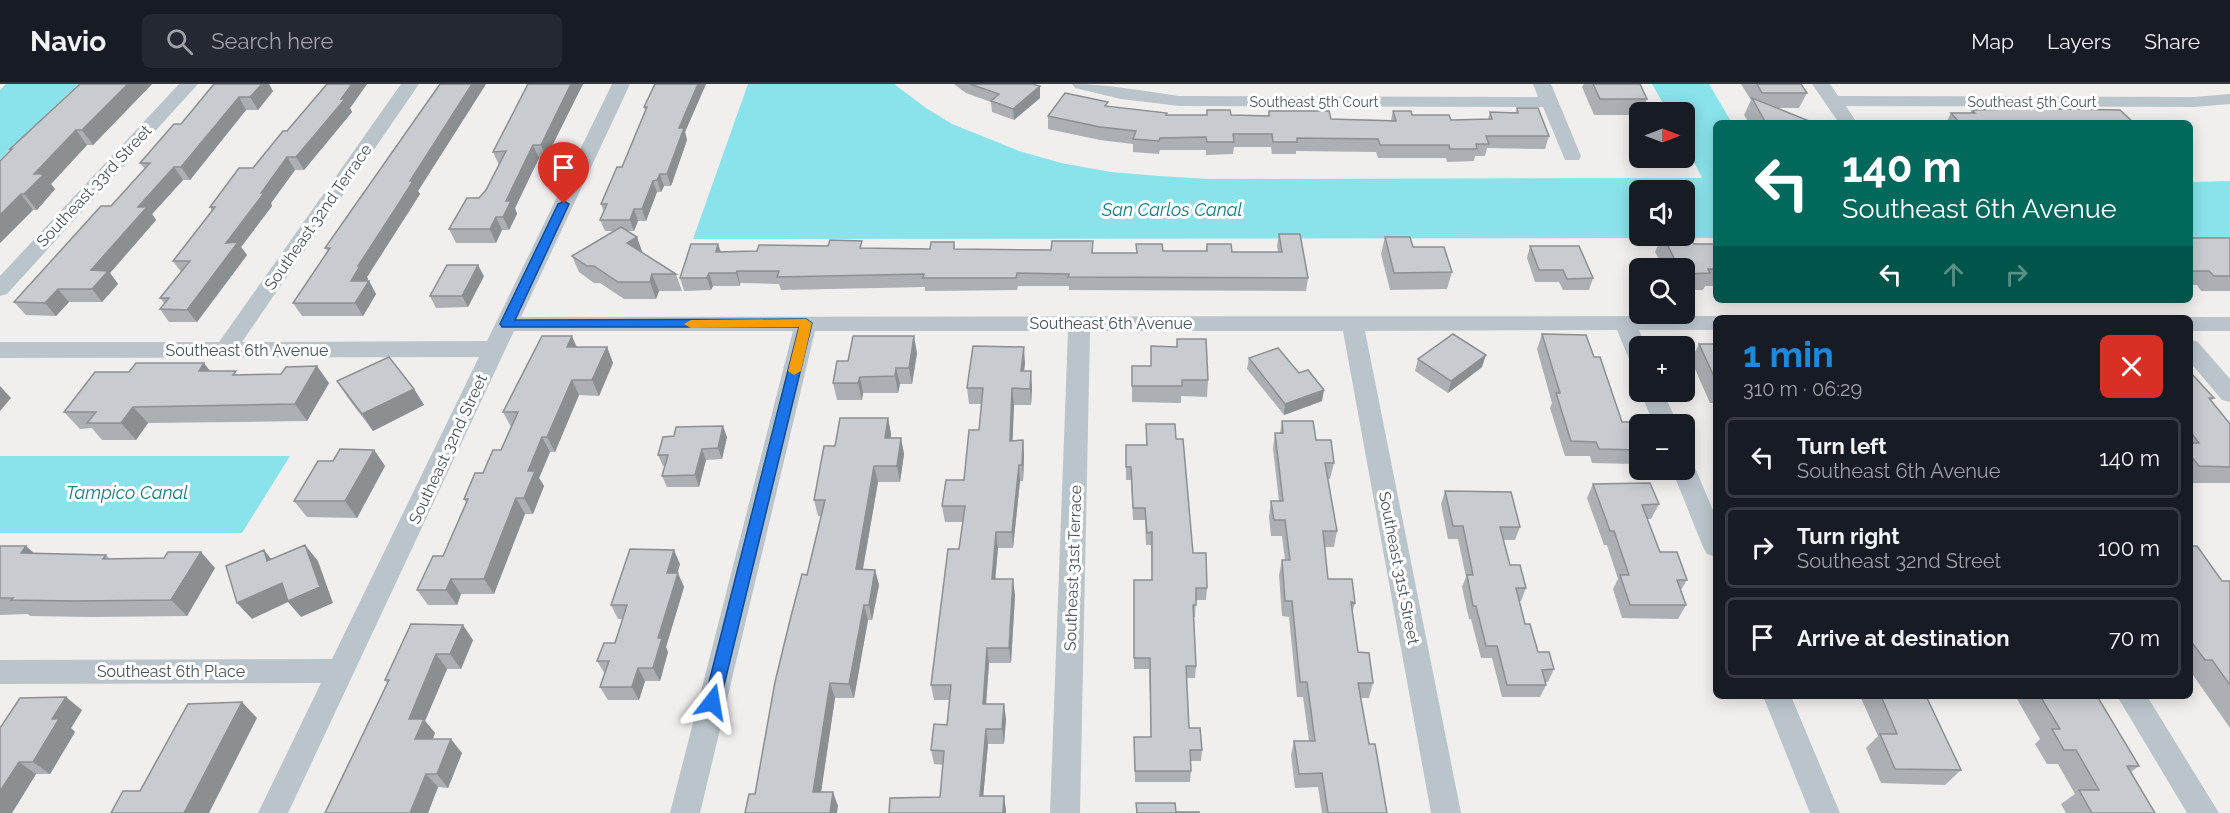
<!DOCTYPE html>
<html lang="en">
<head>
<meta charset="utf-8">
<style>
	:root { --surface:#171b24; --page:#242831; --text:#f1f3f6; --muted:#9ea1a6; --line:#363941; --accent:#1b8ade }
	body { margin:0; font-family:Raleway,sans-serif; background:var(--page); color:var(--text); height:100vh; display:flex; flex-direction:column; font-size:22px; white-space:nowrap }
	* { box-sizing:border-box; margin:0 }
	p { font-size:20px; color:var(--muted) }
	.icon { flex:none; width:33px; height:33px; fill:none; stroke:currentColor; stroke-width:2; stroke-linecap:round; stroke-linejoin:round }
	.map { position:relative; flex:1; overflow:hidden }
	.side { position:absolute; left:1713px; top:231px; width:480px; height:384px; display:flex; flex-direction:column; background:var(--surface); border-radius:9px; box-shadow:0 3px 15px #0003 }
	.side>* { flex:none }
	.guide { position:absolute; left:1713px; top:36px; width:480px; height:183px; border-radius:9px; box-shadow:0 3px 15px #0003; background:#00695c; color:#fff; overflow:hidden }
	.needle { width:39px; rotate:90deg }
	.controls { position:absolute; left:1629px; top:18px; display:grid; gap:12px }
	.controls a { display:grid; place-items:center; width:66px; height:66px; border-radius:9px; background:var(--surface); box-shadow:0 3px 15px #0003; font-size:30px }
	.pin { position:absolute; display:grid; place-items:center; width:51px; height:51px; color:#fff; margin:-62px -26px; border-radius:50% 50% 50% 0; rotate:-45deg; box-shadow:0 0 6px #0007 }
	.pin .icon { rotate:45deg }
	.me { position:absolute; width:66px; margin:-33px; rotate:14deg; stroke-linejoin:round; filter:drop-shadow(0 0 4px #0008) }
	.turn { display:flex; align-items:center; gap:21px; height:126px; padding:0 30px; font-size:27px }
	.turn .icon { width:78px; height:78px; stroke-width:2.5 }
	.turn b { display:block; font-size:42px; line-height:51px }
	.lanes { display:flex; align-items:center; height:57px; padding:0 30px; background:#0003; justify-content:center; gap:30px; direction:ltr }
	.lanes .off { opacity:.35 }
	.round { display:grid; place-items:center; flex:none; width:63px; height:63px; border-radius:9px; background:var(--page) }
	.head { display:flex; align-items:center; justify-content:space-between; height:102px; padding:0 30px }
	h1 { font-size:36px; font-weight:700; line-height:45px; color:var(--accent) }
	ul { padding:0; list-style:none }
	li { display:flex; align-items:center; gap:18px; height:81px; margin:0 12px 9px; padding:0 18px; border:3px solid var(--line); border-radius:9px }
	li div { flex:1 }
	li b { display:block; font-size:22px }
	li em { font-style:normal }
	header { display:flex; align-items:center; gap:36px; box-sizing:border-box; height:84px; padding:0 30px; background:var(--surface); border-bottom:2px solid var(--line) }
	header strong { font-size:28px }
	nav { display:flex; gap:33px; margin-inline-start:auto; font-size:21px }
	.search { width:420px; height:54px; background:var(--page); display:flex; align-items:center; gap:15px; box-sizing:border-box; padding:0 21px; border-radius:9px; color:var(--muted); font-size:22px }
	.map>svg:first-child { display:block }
	.water { fill:#8ae3eb; fill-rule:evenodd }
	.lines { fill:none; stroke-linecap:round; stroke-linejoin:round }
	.street { fill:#bac5cb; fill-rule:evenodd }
	.wall { fill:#acafb4 }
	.shaded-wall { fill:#8c8f92 }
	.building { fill:#c8ccd1; stroke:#8c8f92; stroke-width:1.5 }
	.route { fill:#1a73e8; stroke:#114b97; stroke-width:1.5 }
	.slow { fill:#f59e0b }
	.labels { text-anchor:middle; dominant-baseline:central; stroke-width:6; stroke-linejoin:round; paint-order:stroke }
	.far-street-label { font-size:14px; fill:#46545b; stroke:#fff }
	.street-label { font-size:16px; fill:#46545b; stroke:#fff }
	.water-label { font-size:18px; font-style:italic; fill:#0f7f89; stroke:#fff }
</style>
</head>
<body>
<header>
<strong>Navio</strong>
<div class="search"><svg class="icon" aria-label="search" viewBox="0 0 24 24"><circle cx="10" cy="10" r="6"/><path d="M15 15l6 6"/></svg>Search here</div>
<nav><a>Map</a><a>Layers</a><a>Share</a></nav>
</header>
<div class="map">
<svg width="2230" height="729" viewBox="0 0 2230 729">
	<rect width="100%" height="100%" fill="#f1eeee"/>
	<path class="water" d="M6,0H78L0,75V6Z
		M748,0H894L926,24L952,40L1019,67L1061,79L1111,88L1159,92L1209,95L1702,94L1685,60L1684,28H1668L1652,0H1709L1732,39H1716V154L693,155ZM1640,106H1684V152H1640Z
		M2230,97V154H2190V98Z
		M0,372H290L242,449H0Z"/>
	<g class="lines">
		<path class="street" d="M179,0H198L7,210L0,212V192Z
			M401,0H419L242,258L487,257L612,0H630L521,233L1716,232L1724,234H1716V246H1639L1646,262H1640V284L1632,282L1617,246L1365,247L1461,729H1431L1343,247H1090L1080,729H1050L1068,247H815L700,729H670L793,247H514L288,729H258L321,599L0,600V576L332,575L479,273L0,274V258H219Z
			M1072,0C1108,0 1143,7 1179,12L1538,13L1533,0H1551L1581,72L1579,76H1565L1543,23L1179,22L1121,15L1075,4Z
			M1812,0H1830L1838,12L2194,13L2230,10V20L2194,23L1846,22L1857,39H1839Z
			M2190,233H2230V247H2190V234H2185Z
			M2190,255L2198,258L2230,295V318L2222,316L2190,278Z
			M1640,308H1663L1678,340H1654Z
			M1684,377L1693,379L1716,433V473L1707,470L1703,463L1672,386H1684Z
			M1763,612H1791L1840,729H1810Z
			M2117,612H2147L2219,729H2187Z"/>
	</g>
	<path class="wall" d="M80,0H152L93,61H87L51,100L55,105L37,126H33L0,159L11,66L10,65Z
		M214,0L273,7L258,26H246L190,96H183L152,130L156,136L110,189L118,200L102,218H69L56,232L26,231L14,218L111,122L145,85L140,79L181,40Z
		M327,0H367L350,24L352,28L304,86H295L271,119L272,122L241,163L247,171L197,238H169L160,225L164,219L160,214L181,188L173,177L212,127L210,123L253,84L287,47Z
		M440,0H486L418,107L420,110L408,129L367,193L368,195L367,197H369L376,210L363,232H302L293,219L328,167L325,164Z
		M528,0H583L546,74H539L515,124L517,130L509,146H502L496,159H456L449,145L486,106L499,81L493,68Z
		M655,0H706L685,48L687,56L671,102H664L661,108H657L646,137H638L634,147H628L643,169L676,190L682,207H659L656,215H624L600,199H594L579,188L572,172L613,147H605L600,136L604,128L601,120L622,83L645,27L644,23Z
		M954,0H1032L1040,2V14L1014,36L992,28L991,18L966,9Z
		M1584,0H1640L1647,15L1642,28H1640V31H1594L1582,3Z
		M1741,0H1801L1807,9L1799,24H1777L1814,39H1749L1744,31L1751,16Z
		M1108,22L1167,31H1207V26L1231,31L1268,32L1269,27L1331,35L1391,36L1393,27L1412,31L1451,36L1488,35L1490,28H1516L1517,24L1549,52L1545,65L1487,64L1485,72H1475L1474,77L1447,78L1446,74H1378L1376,68L1296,67V70H1272L1271,63H1234L1233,70L1206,71V66H1160L1159,70L1133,68V60L1100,56L1048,45V32Z
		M2008,24L2134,39H1946L1951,29H1970L1972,26L2007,25Z
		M1279,150L1308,194L1306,207L1069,206V202H1018L1017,206L925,207V203L781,206L779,200L740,199V202H713L711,206L684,207L680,194L718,160L721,168L863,164L930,165L954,158L955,165L1051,166L1093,157V169H1136V160L1163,167H1206L1207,160L1232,168H1278L1277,162Z
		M1662,152H1684L1694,160H1716V202H1705L1703,206H1684V184H1664L1655,168Z
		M1385,153L1413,163L1452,188L1447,205L1390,206L1381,170Z
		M2190,154H2230V207H2201L2197,201H2190Z
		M1530,162L1593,194L1589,206H1563L1559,198H1535L1527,174Z
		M484,192L468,223L436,224L430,212Z
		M1542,250L1594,273L1622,338L1640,358V371L1635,380L1592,379L1590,372H1565L1550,324L1552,319L1537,265Z
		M1699,260H1716V319H1710L1691,276Z
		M1151,262L1208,296L1207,313L1181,312V319L1132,318V282H1151Z
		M576,263H607L613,279L599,312L579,311L555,368H550L539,394L544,402L533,430H525L494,510H461L457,521H428L417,506L443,472L466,419L464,415L501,366L511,343L503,328Z
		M917,269L912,300H900L898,309H863L862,316H837L833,299L848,277Z
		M1249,274L1299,289L1322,317L1284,331L1247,285Z
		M1418,275L1482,283L1448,309L1415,287Z
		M1025,279L1024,287L1032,303L1031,321H1014L1012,356H1023L1024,372L1023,397H1020L1013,464H998L995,495L1015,511L1011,579H989L986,620L1006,635L1004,660H988L983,712H1004L1006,729H889L940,713L943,681L934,680L931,666L947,641L950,616H934L931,601L959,465L963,438H945L942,422L964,396L979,346L981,320H969L967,304Z
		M210,287L239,291L329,299L307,337L148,339L136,356H102L92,344L80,345L64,328Z
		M2190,288L2214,314L2211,317L2230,340V399H2190Z
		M337,297L414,305L424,321L373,347L348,314Z
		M888,334L891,350V354H901L904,370L900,398H878L863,485L875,486L879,501L872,536H868L854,614H835L821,708L838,722L755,710L821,432H818L814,416L835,362Z
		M1282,337L1316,356L1334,379L1330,395H1328L1337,447L1334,463H1325L1328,495L1355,519L1352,529L1358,568L1373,599L1369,614H1361L1369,660L1387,729H1322L1318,703L1295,704L1291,671L1294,657H1309L1303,613H1297L1289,533L1282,532L1279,491L1282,476H1285L1282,452H1271L1269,433L1271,417H1279L1273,365L1275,349H1280Z
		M1146,340L1176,355L1193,469L1207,504L1206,516H1196L1195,533H1194L1196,582L1195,594H1186L1189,644L1202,666L1201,677H1190L1191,687L1190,698H1135L1134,653H1151L1149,585H1134V496H1152L1151,461H1146L1145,436H1133L1131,396H1126V361H1146Z
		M727,353L722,375L706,376L699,403H667L662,392L665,382H663L658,371Z
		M374,366L385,382L357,434L307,433L294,417L333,377Z
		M1593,400L1659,420L1651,435H1647L1660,468L1687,496L1681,506L1686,521L1678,535L1622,534L1613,505L1618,495L1607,461H1604L1587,414Z
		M1445,407L1520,443L1515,456H1503L1510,481L1526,504L1521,517H1519L1525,540L1538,568L1554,585L1548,598H1545L1546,601L1540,613H1502L1492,574H1481L1471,535H1469L1462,503L1466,493L1458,455H1448L1441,420Z
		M2190,460L2222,497H2230V644L2193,591H2190Z
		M0,462L35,470L106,471L110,475L215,484L187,532L91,533L30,532L28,530L0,531Z
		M680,480L677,489L684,503L666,563L668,568L660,597H645L639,616H608L600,603L605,590L597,577L615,559L623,535H618L611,521Z
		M411,540L473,556L461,585H447L425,637L435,649L433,655L462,669L448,704L438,703L428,729H325L387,599L385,596Z
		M1860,612H1926L1961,686L1945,701L1881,699L1866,664L1878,652Z
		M2005,612H2097L2139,682L2131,688L2155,729H2066L2061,720L2075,710L2058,680H2047L2035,660L2040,655L2017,615H2006Z
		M82,626L71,644L75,648L50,690H36L12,729L0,644Z"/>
	<path class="shaded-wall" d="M128,0H152L93,61L82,46Z
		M252,0H269L273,7L258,26L250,13Z
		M352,0H367L350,24L352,28L304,86L296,73Z
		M472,0H486L418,107L420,110L367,193L368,195L359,210L351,197L358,182L410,97Z
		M571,0H583L546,74L541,61Z
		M698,0H706L685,48L687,56L671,102L667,90L679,44Z
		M1040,2V14L1014,36L1013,25Z
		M239,13L246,26L190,96L181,83Z
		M76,46L87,61L51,100L55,105L37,126L24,110L34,90Z
		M533,61L539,74L515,124L517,130L509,146L503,133L506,117Z
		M287,73L295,86L271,119L272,122L241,163L247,171L197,238L187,226L226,159Z
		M174,83L183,96L152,130L156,136L110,189L118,200L102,218L92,205L91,186L138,123Z
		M660,90L664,102L661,108L657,96Z
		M653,97L657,108L646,137L642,125Z
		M21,110L33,126L0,159V131Z
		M634,125L638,137L634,147L630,136Z
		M496,133L502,146L496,159L490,145Z
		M637,153L643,170L627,159Z
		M718,160L722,173L716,168Z
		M478,181L484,192L468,223L462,212Z
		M737,187L740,199V202L736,189Z
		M709,189L713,202L711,206L707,194Z
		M652,190L659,207L656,215L650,198Z
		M369,197L376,210L363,232L355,219Z
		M58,205L69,218L56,232L45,219Z
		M572,252L579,268L567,263Z
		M914,252L917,269L912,300L909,284Z
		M607,263L613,279L599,312L592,296Z
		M1024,263L1025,279L1022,303L1021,287Z
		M1486,271L1482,283L1448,309L1451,297Z
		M204,279L217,296L199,287Z
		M317,282L329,299L307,337L295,320Z
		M896,284L900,300L898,309L895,292Z
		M1031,287L1032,303L1031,321L1030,305Z
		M860,293L863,309L862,316L858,299Z
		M572,296L579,311L555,368L547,353Z
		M0,302L11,314L0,327Z
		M1012,304L1014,321L1012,373L1010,357Z
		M414,305L424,321L373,347L362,330Z
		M1324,306L1322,317L1284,331L1285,320Z
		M133,323L148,339L136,356L121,339Z
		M888,334L891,350L888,370L885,354Z
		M723,342L727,353L722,375L718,364Z
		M542,353L550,368L539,394L544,402L533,430L524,414L528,387Z
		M901,354L904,370L900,398L897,382Z
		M1023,356L1024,372L1023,397L1022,381Z
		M702,365L706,376L699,403L695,391Z
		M374,366L385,382L357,434L345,417Z
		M1019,381L1020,397L1013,464L1012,448Z
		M874,382L878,398L860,501L856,485Z
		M516,414L525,430L494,510L484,495Z
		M996,448L998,464L994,510L992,495Z
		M305,461L318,477L333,519L301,533L288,518L252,535L237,519Z
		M26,462L44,478L21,469Z
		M264,466L277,482L267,477Z
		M674,466L680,480L673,503L667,489Z
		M201,468L215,484L187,532L171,516Z
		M875,486L879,501L872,536L869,521Z
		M678,489L684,503L666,563L668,568L660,597L653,584L658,554Z
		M451,495L461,510L457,521L446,506Z
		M1013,495L1015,511L1011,579L1009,564Z
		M864,521L868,536L854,614L849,600Z
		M463,541L473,556L461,585L450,570Z
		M987,564L989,579L985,635L983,620Z
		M436,570L447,585L425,637L435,649L427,668L415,655L409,635Z
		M638,584L645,597L639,616L632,603Z
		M830,599L835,614L819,722L813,708Z
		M66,613L82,626L71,644L75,648L50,690L33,678L52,635Z
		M242,618L257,634L209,729H184Z
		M1004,620L1006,635L1004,660L1002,645Z
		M986,645L988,660L982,726L980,712Z
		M451,655L462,669L448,704L437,690Z
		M19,678L36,690L12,729H0V707Z
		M426,690L438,703L428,729H410Z
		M833,708L838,722L837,729H830Z
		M1004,712L1006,726V729H1003Z"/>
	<path class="building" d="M80,0H128L82,46H76L34,90H44L24,110H21L0,131V77L12,65H10Z
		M214,0H262L250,13H239L181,83H174L138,123H147L91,186L108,187L92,205H58L45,219L14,218L101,122H111L150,79H140L174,40H181Z
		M327,0H352L341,15H345L296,73H287L261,109H264L226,159L238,158L187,226L160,225L169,214H160L190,177H173L215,123H210L239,84H253L283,47H287Z
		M440,0H472L410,97H413L401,116L358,182H360L351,197H369L355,219H293L330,164H325Z
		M528,0H571L541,61H533L506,117H511L503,133H496L490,145H449L467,114H479L486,106L506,67L493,68Z
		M655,0H698L679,44H684L667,90H660L657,96L653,97L642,125H634L630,136H600L607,120H601L617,83H622L647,23H644Z
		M970,0H1032L1040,2L1013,25L991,17L999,10Z
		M1593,0H1640L1647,15H1600Z
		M1757,0H1801L1807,9H1762Z
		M1065,9L1108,18L1105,22L1167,29L1166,31H1207V26H1230L1231,31L1269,32V27H1329L1331,35L1396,37L1393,27H1411L1412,31H1449L1451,36L1492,35L1490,28L1518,29L1517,24H1538L1549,52H1486L1489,60H1476L1477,65H1450L1449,61H1380L1378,55L1297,54V58H1273L1272,50H1233L1234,58H1207L1206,53L1160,54L1159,57L1133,55L1136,47L1100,43L1048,32Z
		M1752,14L1814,39H1766Z
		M2008,24L2120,26L2134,39H1960L1951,29H1975L1972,26L2009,25Z
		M621,143L637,153L627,159L676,190H652L650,198H618L594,182H587L572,172Z
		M1279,150H1300L1308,194L1068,193L1069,190L1017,189L1016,194H923L924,190L777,193L779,187H737L736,189H709L707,194H680L691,160H718L716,168L757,167L759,161L828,162L830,156L862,157L860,164L930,165L931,158H954V165L1051,166L1052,157H1093L1092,169H1137L1136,160H1162L1163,167H1207V160H1231L1232,168H1282Z
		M1688,150L1694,160H1716V185H1708L1710,189L1684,190V184H1679L1663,152H1684V151Z
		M1385,153H1410L1413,163H1444L1452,188L1394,189Z
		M2190,154H2230V192H2214L2209,187H2190Z
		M1530,162H1579L1593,194L1567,195L1563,186H1539Z
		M447,181H478L462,212H430Z
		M1453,250L1486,271L1451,297L1418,275Z
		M1542,250L1586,251L1594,273H1600L1622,338H1632L1640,358V366L1599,365L1596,358L1571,357L1556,309H1560Z
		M542,252H572L567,263H607L592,296H572L547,353H542L528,387H535L524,414H516L484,495H451L446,506H417L433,472H443L468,415H464L475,389H483L493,366H501L518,328H503Z
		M853,252H914L909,284H896L895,292L860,293L858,299H833L837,277H848Z
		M1177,255H1206L1208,296H1182V302H1132V282H1151V262L1177,263Z
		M1699,260H1716V297Z
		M973,262L1024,263L1021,287H1031L1030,305L1012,304L1010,357L1023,356L1022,381H1019L1012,448H996L992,495H1013L1009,564H987L983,620H1004L1002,645H986L980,712H1004L1003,729H889L890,714L940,713L944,667L931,666L934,640L947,641L951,601H931L948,465H959L965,422H942L946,396H964L969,346H979L983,304H967Z
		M1278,264L1299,289L1308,286L1324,306L1285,320L1249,274Z
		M389,273L414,305L362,330L337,297Z
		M136,279H204L199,287H236L233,291L281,290L286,283L317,282L295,320L133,323L121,339H87L96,328H64L95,288H129Z
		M2190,288L2214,314H2209L2230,340V383L2199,382L2190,371V359H2199L2190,347Z
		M840,334H888L885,354H901L897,382H874L856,485L875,486L869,521H864L849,600L830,599L813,708H833L830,729H745L749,710H755L775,598L790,536L802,490L807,491L825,416H814L824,362H835Z
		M1282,337H1313L1316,356H1331L1334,379H1325L1337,447H1323L1328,495H1352L1355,519L1351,518L1358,568L1369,569L1373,599H1358L1369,660H1375L1387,729H1328L1322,689L1299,690L1294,657H1315L1307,598H1300L1292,517H1285L1282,476H1290L1285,436H1274L1271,417H1283L1275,349H1283Z
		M1146,340H1175L1176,355H1183L1193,469H1206L1207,504H1196V521H1193L1196,582H1186L1189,644H1200L1202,666H1190L1191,687H1135L1134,653H1151L1150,574H1134V496H1152V448L1147,449L1145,424H1133L1131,383H1126V361H1147Z
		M723,342L718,364L702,365L695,391L662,392L668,371H658L663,353L674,352L676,343Z
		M340,365L374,366L345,417H294L318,377H333Z
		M1650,399L1659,420L1642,421L1660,468H1677L1687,496H1677L1686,521H1630L1620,491H1629L1614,447H1610L1593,400Z
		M1445,407L1511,408L1520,443H1500L1510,481H1520L1526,504H1516L1525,540H1530L1538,568H1549L1554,585L1542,586L1546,601H1507L1497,562H1486L1476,522H1473L1467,491H1473L1463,442H1453Z
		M2190,460L2192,462H2197L2222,497H2230V601L2212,576H2205L2190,556Z
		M305,461L320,503L288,517L282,499L237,519L226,482L264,466L267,477Z
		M0,462H26L21,469L106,471L103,475L164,474L168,468H201L171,516L74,517L11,516L13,514H0Z
		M630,465L674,466L667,489H678L658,554H662L653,584H638L632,603H600L609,577H597L604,559H615L627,521H611Z
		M411,540L463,541L450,570H436L409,635H424L415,655H451L437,690H426L410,729H325L389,596H385Z
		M1881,612H1926L1961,686L1895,685L1880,650H1897Z
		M2040,612H2097L2139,682H2127L2155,729H2092L2079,706H2099L2076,666H2064L2052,645H2060Z
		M66,613L52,635H59L33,678H19L0,707V644L20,614Z
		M242,618L184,729H111L123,707H140L188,620Z
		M1136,719H1175L1176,728H1199V729H1137Z"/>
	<path class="route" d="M564,117L569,120L515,236L806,235L812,239L720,618L718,623L712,625L707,623L704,618L799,243H502L500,240L558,120Z"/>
	<path class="slow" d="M806,235L812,239L801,287L794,291L788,287L799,243L691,244L684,240L691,236Z"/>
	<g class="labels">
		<g class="far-street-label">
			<text x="1314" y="18">Southeast 5th Court</text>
			<text x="2032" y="18">Southeast 5th Court</text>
		</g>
		<g class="street-label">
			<text transform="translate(94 102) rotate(-47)">Southeast 33rd Street</text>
			<text transform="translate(318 133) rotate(-55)">Southeast 32nd Terrace</text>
			<text x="1111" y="239">Southeast 6th Avenue</text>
			<text x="247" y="266">Southeast 6th Avenue</text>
			<text transform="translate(448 365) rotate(-65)">Southeast 32nd Street</text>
			<text transform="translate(1073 484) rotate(-88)">Southeast 31st Terrace</text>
			<text transform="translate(1399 484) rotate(79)">Southeast 31st Street</text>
			<text x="171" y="587">Southeast 6th Place</text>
		</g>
		<g class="water-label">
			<text x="1172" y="125">San Carlos Canal</text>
			<text x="127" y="408">Tampico Canal</text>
		</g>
	</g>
</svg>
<div class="controls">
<a><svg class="needle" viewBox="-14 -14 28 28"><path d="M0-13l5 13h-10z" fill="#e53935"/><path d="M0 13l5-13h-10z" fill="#9ea1a6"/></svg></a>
<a><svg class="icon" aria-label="sound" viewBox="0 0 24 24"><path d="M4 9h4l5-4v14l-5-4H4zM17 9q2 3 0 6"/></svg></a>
<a><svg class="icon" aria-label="search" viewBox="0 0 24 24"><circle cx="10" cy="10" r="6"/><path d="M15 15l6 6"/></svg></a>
<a>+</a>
<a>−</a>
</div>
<div class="pin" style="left:564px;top:120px;background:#d93025"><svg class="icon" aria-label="arrive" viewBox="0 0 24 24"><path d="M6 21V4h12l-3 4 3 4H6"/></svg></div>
<svg class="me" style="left:712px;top:618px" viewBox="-20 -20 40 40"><path d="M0-17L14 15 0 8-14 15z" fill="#1a73e8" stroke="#fff" stroke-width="4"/></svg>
<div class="guide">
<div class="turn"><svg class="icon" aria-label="left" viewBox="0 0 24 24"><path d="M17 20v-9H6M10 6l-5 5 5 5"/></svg><div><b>140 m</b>Southeast 6th Avenue</div></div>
<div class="lanes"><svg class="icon" aria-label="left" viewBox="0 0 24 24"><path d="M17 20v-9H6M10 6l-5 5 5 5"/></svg><svg class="icon off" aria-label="ahead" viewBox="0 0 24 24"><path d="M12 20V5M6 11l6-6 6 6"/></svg><svg class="icon off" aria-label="right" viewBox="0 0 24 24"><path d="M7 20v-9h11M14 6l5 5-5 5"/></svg></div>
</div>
<section class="side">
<div class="head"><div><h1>1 min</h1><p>310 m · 06:29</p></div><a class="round" style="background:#d93025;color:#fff"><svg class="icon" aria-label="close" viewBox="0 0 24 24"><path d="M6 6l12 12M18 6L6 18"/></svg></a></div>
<ul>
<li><svg class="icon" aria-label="left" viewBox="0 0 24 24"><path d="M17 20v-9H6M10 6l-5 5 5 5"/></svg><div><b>Turn left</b><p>Southeast 6th Avenue</p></div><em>140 m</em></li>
<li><svg class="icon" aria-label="right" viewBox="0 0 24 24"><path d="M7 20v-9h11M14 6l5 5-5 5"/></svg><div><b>Turn right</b><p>Southeast 32nd Street</p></div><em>100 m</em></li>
<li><svg class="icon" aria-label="arrive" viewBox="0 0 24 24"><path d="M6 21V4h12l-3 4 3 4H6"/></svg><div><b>Arrive at destination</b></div><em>70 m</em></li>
</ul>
</section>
</div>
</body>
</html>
